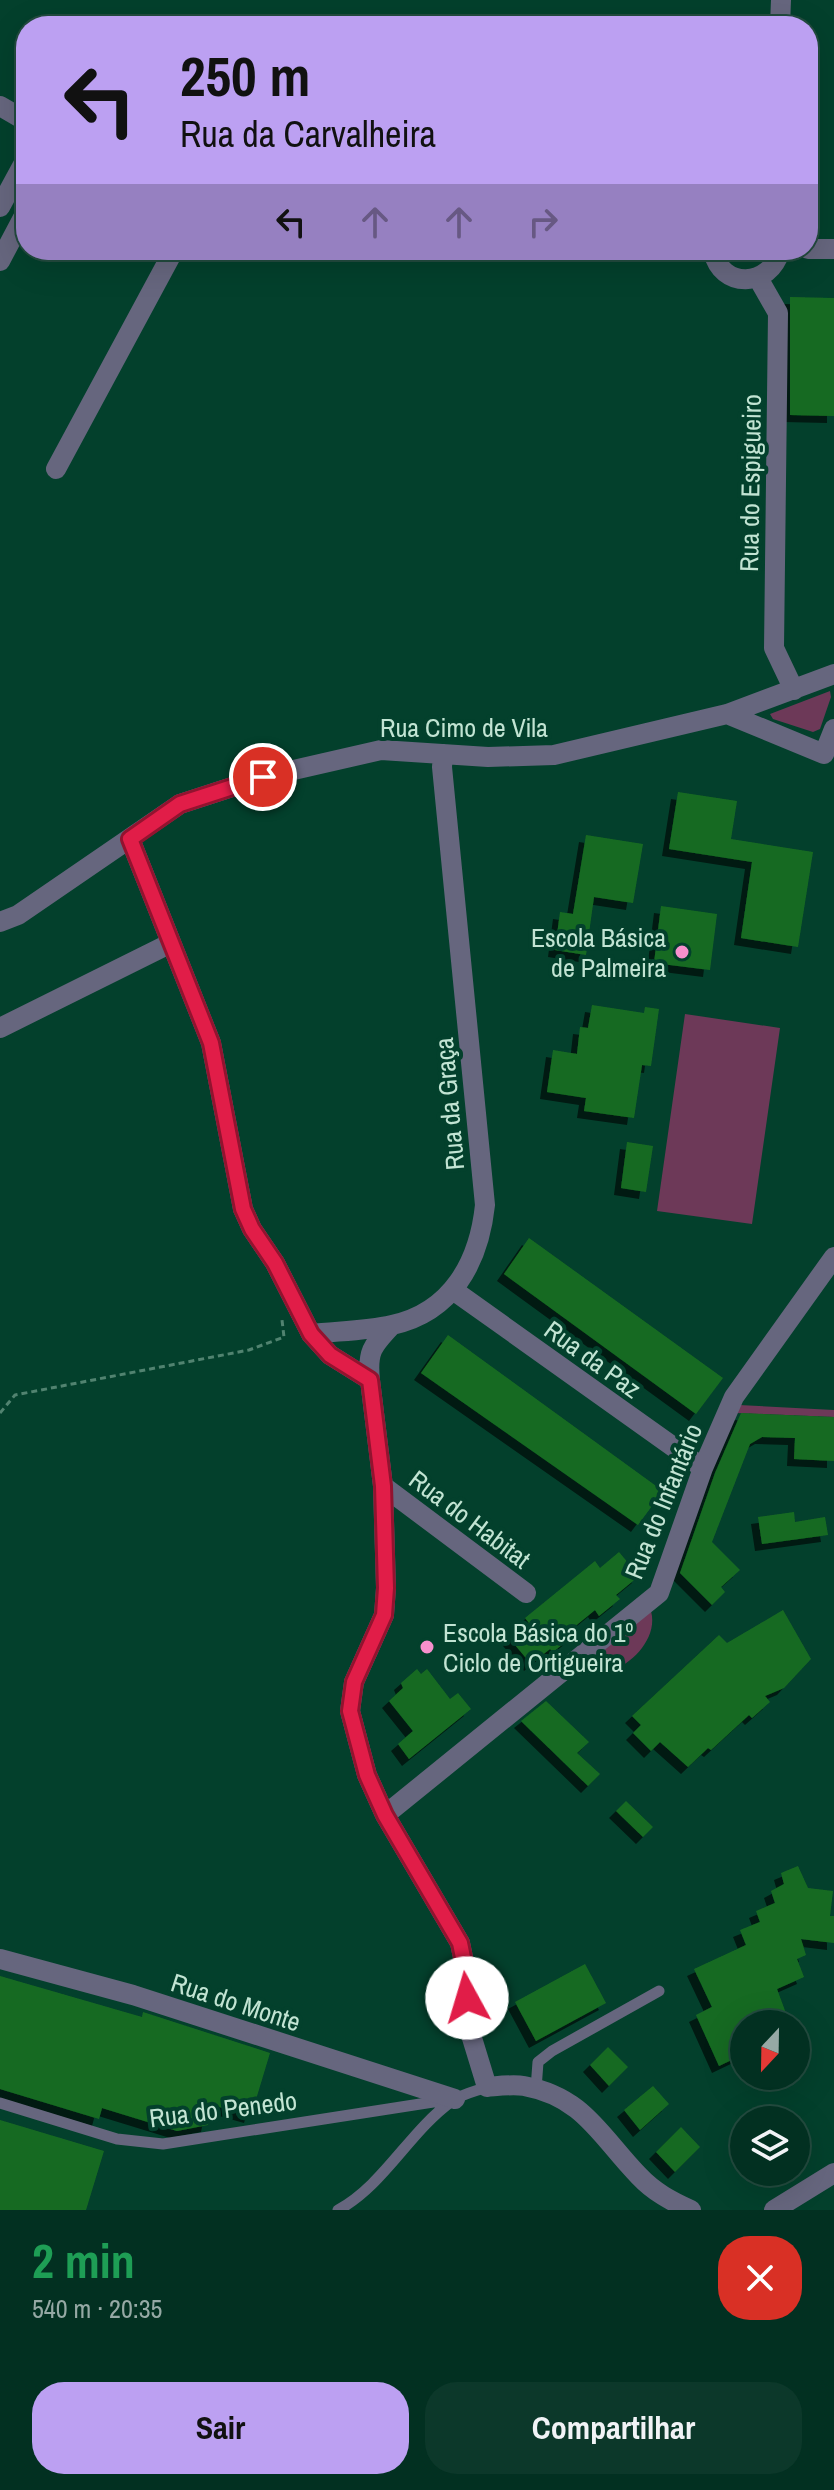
<!DOCTYPE html>
<html lang="pt">
<head>
<meta charset="utf-8">
<style>
	:root { --surface:#023021; --page:#0c382a; --text:#f1f3f6; --muted:#96a9a5; --line:#234b3f; --accent:#bca0f2 }
	body { margin:0; font-family:"Archivo Narrow",sans-serif; background:var(--page); color:var(--text); height:100vh; display:flex; flex-direction:column; font-size:30px; white-space:nowrap }
	* { box-sizing:border-box; margin:0 }
	p { font-size:26px; color:var(--muted) }
	.icon { flex:none; width:44px; height:44px; fill:none; stroke:currentColor; stroke-width:2; stroke-linecap:round; stroke-linejoin:round }
	.map { position:relative; height:2210px; overflow:hidden }
	.panel { display:flex; flex-direction:column; background:var(--surface); flex:1 }
	.panel>* { flex:none }
	.top-card { position:absolute; left:16px; top:16px; width:802px; height:244px; border-radius:32px; box-shadow:0 8px 32px #0002,0 0 0 2px var(--line); background:#bca0f2; color:#111; overflow:hidden }
	.needle { width:52px; rotate:202deg }
	.fabs { position:absolute; left:730px; top:2010px; display:grid; gap:16px }
	.fabs a { display:grid; place-items:center; width:80px; height:80px; border-radius:50%; background:var(--surface); box-shadow:0 8px 32px #0002,0 0 0 2px var(--line); font-size:40px }
	.pin { position:absolute; display:grid; place-items:center; width:68px; height:68px; color:#fff; margin:-34px; border:4px solid #fff; border-radius:50%; box-shadow:0 2px 8px #0007 }
	.me { position:absolute; width:88px; margin:-44px; rotate:354deg; stroke-linejoin:round; filter:drop-shadow(0 0 6px #0008) }
	.turn { display:flex; align-items:center; gap:28px; height:168px; padding:0 32px; font-size:36px }
	.turn .icon { width:104px; height:104px; stroke-width:2.5 }
	.turn b { display:block; font-size:56px; line-height:68px }
	.lanes { display:flex; align-items:center; height:76px; padding:0 32px; background:#0003; justify-content:center; gap:40px; direction:ltr }
	.lanes .off { opacity:.35 }
	.round { display:grid; place-items:center; flex:none; width:84px; height:84px; border-radius:32px; background:var(--page) }
	.headline { display:flex; align-items:center; justify-content:space-between; height:136px; padding:0 32px }
	h1 { font-size:48px; font-weight:700; line-height:60px; color:#1e9e55 }
	.cta { display:flex; gap:16px; margin-top:auto; padding:16px 32px }
	.cta a { flex:1; height:92px; border-radius:32px; background:var(--accent); color:#111; font-size:32px; font-weight:700; line-height:92px; text-align:center }
	.cta a+a { background:var(--page); color:var(--text) }
	.map>svg:first-child { display:block }
	.green { fill:#6d3958 }
	.building { fill:#186b21; filter:url(#shadow) }
	.lines { fill:none; stroke-linecap:round; stroke-linejoin:round }
	.path { stroke:#518370; stroke-width:3; stroke-dasharray:6 4; stroke-linecap:butt }
	.lane { stroke:#66667e; stroke-width:11 }
	.street { stroke:#66667e; stroke-width:20 }
	.route-casing { stroke:#92132f; stroke-width:20 }
	.route { stroke:#e11d48; stroke-width:14 }
	.poi-dot { fill:#f790cd; stroke:#03402c; stroke-width:3 }
	.labels { text-anchor:middle; dominant-baseline:central; stroke-width:8; stroke-linejoin:round; paint-order:stroke }
	.street-label { font-size:26px; fill:#c2e4d3; stroke:#03402c }
	.poi-label { font-size:26px; fill:#c2e4d3; stroke:#03402c; text-anchor:end }
</style>
</head>
<body>
<div class="map">
<svg width="834" height="2210" viewBox="0 0 834 2210">
	<defs>
		<filter id="shadow"><feDropShadow dx="-7" dy="7" stdDeviation="0" flood-color="#0009"/></filter>
	</defs>
	<rect width="100%" height="100%" fill="#03402c"/>
	<path class="green" d="M830,691L831,697L820,729L813,732L773,719L770,714Z
		M685,1014L780,1028L752,1224L657,1211Z
		M739,1405L834,1410V1417L736,1413Z
		M651,1611C658,1637 634,1663 611,1671C599,1675 584,1675 572,1676Z"/>
	<path class="building" d="M790,297L834,298V416L790,415Z
		M678,792L737,801L731,839L813,852L798,947L741,938L752,862L669,849Z
		M586,835L643,844L633,903L594,897L586,955L555,950L560,912L573,914Z
		M661,906L717,914L710,970L654,963Z
		M592,1005L644,1013L645,1007L659,1009L651,1066L642,1065L634,1118L584,1111L586,1098L547,1092L553,1050L577,1054L580,1027L588,1028Z
		M627,1142L653,1146L646,1192L621,1188Z
		M529,1238L723,1378L696,1414L504,1274Z
		M448,1335L663,1491L638,1525L421,1373Z
		M741,1413L834,1417V1461L794,1459L795,1438L762,1437L750,1444L712,1542L740,1570L721,1587L725,1592L712,1605L680,1573L715,1473Z
		M794,1512L795,1522L825,1517L828,1535L762,1544L758,1517Z
		M619,1552L639,1576L616,1595L620,1599L599,1616L595,1610L573,1628L577,1633L553,1652L550,1649L531,1664L510,1639L529,1623L525,1618L595,1561L600,1568Z
		M783,1610L811,1659L784,1688L765,1696L770,1702L752,1718L749,1715L711,1750L708,1748L688,1767L660,1742L651,1751L633,1733L641,1725L632,1716L719,1635L727,1643Z
		M417,1669L421,1674L427,1669L450,1699L458,1693L471,1709L409,1759L398,1744L413,1731L389,1701L403,1688L401,1683Z
		M546,1701L589,1742L577,1753L600,1774L588,1786L521,1721Z
		M626,1801L653,1827L643,1837L616,1811Z
		M798,1866L808,1888L833,1891L830,1916H834V1943L801,1939L806,1955L797,1959L804,1977L777,1989L790,2024H744V2054L719,2066L696,2015L712,2007L694,1969L746,1945L740,1930L760,1922L756,1911L775,1903L771,1891L784,1884L781,1873Z
		M585,1964L606,2003L536,2041L515,2002Z
		M0,1976L142,2017L143,2012L270,2053L251,2116L212,2105L208,2125L177,2131L102,2108L99,2119L0,2089Z
		M608,2047L628,2067L609,2086L590,2065Z
		M653,2086L669,2104L640,2130L624,2110Z
		M0,2120L104,2151L86,2210H0Z
		M681,2127L700,2147L675,2172L656,2152Z"/>
	<g class="lines">
		<path class="path" d="M0,1413L15,1395L249,1350L284,1337L282,1320"/>
		<path class="lane" d="M536,2089L538,2062L552,2051L659,1991
			M0,2103L117,2139L163,2144L446,2100
			M338,2210C384,2185 409,2132 452,2101C462,2094 476,2091 487,2087"/>
		<path class="street" d="M780,26L781,0
			M0,106L26,121
			M0,207L26,159
			M808,249H834
			M713,250C720,290 771,288 780,250
			M0,261L26,212
			M758,278L778,313L774,648L794,690
			M56,469L174,250
			M727,714L824,754L834,729
			M130,839L211,1043L243,1209L252,1229L275,1263L311,1334L330,1355L370,1380L383,1486L386,1588L384,1615L354,1682L350,1711L367,1775L385,1815L460,1943L466,1972L468,2025L487,2087C499,2086 513,2084 524,2086C584,2097 600,2136 639,2176C654,2192 671,2201 691,2210
			M0,922L18,915L180,804L263,777L381,750L488,757L554,755L727,714L834,674
			M0,1028L171,943
			M453,1290L703,1468
			M311,1334C337,1331 366,1331 392,1325C452,1312 479,1262 485,1205L442,767L443,754
			M370,1380C367,1352 372,1346 391,1326
			M383,1486L526,1593
			M385,1815L659,1593L703,1468L734,1397L834,1257
			M0,1959L133,1995L455,2099
			M774,2210L834,2173"/>
	</g>
	<g class="lines">
		<defs>
			<path id="route" d="M263,777L180,804L130,839L211,1043L243,1209L252,1229L275,1263L311,1334L330,1355L370,1380L383,1486L386,1588L384,1615L354,1682L350,1711L367,1775L385,1815L460,1943L466,1972L467,1998"/>
		</defs>
		<use href="#route" class="route-casing"/>
		<use href="#route" class="route"/>
	</g>
	<g class="poi-dot">
		<circle cx="682" cy="952" r="8"/>
		<circle cx="427" cy="1647" r="8"/>
	</g>
	<g class="labels">
		<g class="street-label">
			<text transform="translate(750 483) rotate(-89)">Rua do Espigueiro</text>
			<text x="464" y="727">Rua Cimo de Vila</text>
			<text transform="translate(449 1104) rotate(-95)">Rua da Graça</text>
			<text transform="translate(593 1359) rotate(36)">Rua da Paz</text>
			<text transform="translate(663 1501) rotate(-68)">Rua do Infantário</text>
			<text transform="translate(470 1519) rotate(37)">Rua do Habitat</text>
			<text transform="translate(236 2002) rotate(18)">Rua do Monte</text>
			<text transform="translate(223 2109) rotate(-7)">Rua do Penedo</text>
		</g>
		<g class="poi-label">
			<text x="666" y="937">Escola Básica<tspan x="666" dy="30">de Palmeira</tspan></text>
			<text x="443" y="1632" text-anchor="start">Escola Básica do 1º<tspan x="443" dy="30">Ciclo de Ortigueira</tspan></text>
		</g>
	</g>
</svg>
<div class="fabs">
<a><svg class="needle" viewBox="-14 -14 28 28"><path d="M0-13l5 13h-10z" fill="#e53935"/><path d="M0 13l5-13h-10z" fill="#96a9a5"/></svg></a>
<a><svg class="icon" aria-label="layers" viewBox="0 0 24 24"><path d="M12 4l9 5-9 5-9-5zM3 14l9 5 9-5"/></svg></a>
</div>
<div class="pin" style="left:263px;top:777px;background:#d93025"><svg class="icon" aria-label="arrive" viewBox="0 0 24 24"><path d="M6 21V4h12l-3 4 3 4H6"/></svg></div>
<svg class="me" style="left:467px;top:1998px" viewBox="-20 -20 40 40"><circle r="19" fill="#fff"/><path d="M0-13L10 11 0 6-10 11z" fill="#e11d48"/></svg>
<div class="top-card">
<div class="turn"><svg class="icon" aria-label="left" viewBox="0 0 24 24"><path d="M17 20v-9H6M10 6l-5 5 5 5"/></svg><div><b>250 m</b>Rua da Carvalheira</div></div>
<div class="lanes"><svg class="icon" aria-label="left" viewBox="0 0 24 24"><path d="M17 20v-9H6M10 6l-5 5 5 5"/></svg><svg class="icon off" aria-label="ahead" viewBox="0 0 24 24"><path d="M12 20V5M6 11l6-6 6 6"/></svg><svg class="icon off" aria-label="ahead" viewBox="0 0 24 24"><path d="M12 20V5M6 11l6-6 6 6"/></svg><svg class="icon off" aria-label="right" viewBox="0 0 24 24"><path d="M7 20v-9h11M14 6l5 5-5 5"/></svg></div>
</div>
</div>
<section class="panel">
<div class="headline"><div><h1>2 min</h1><p>540 m · 20:35</p></div><a class="round" style="background:#d93025;color:#fff"><svg class="icon" aria-label="close" viewBox="0 0 24 24"><path d="M6 6l12 12M18 6L6 18"/></svg></a></div>
<div class="cta"><a>Sair</a><a>Compartilhar</a></div>
</section>
</body>
</html>
